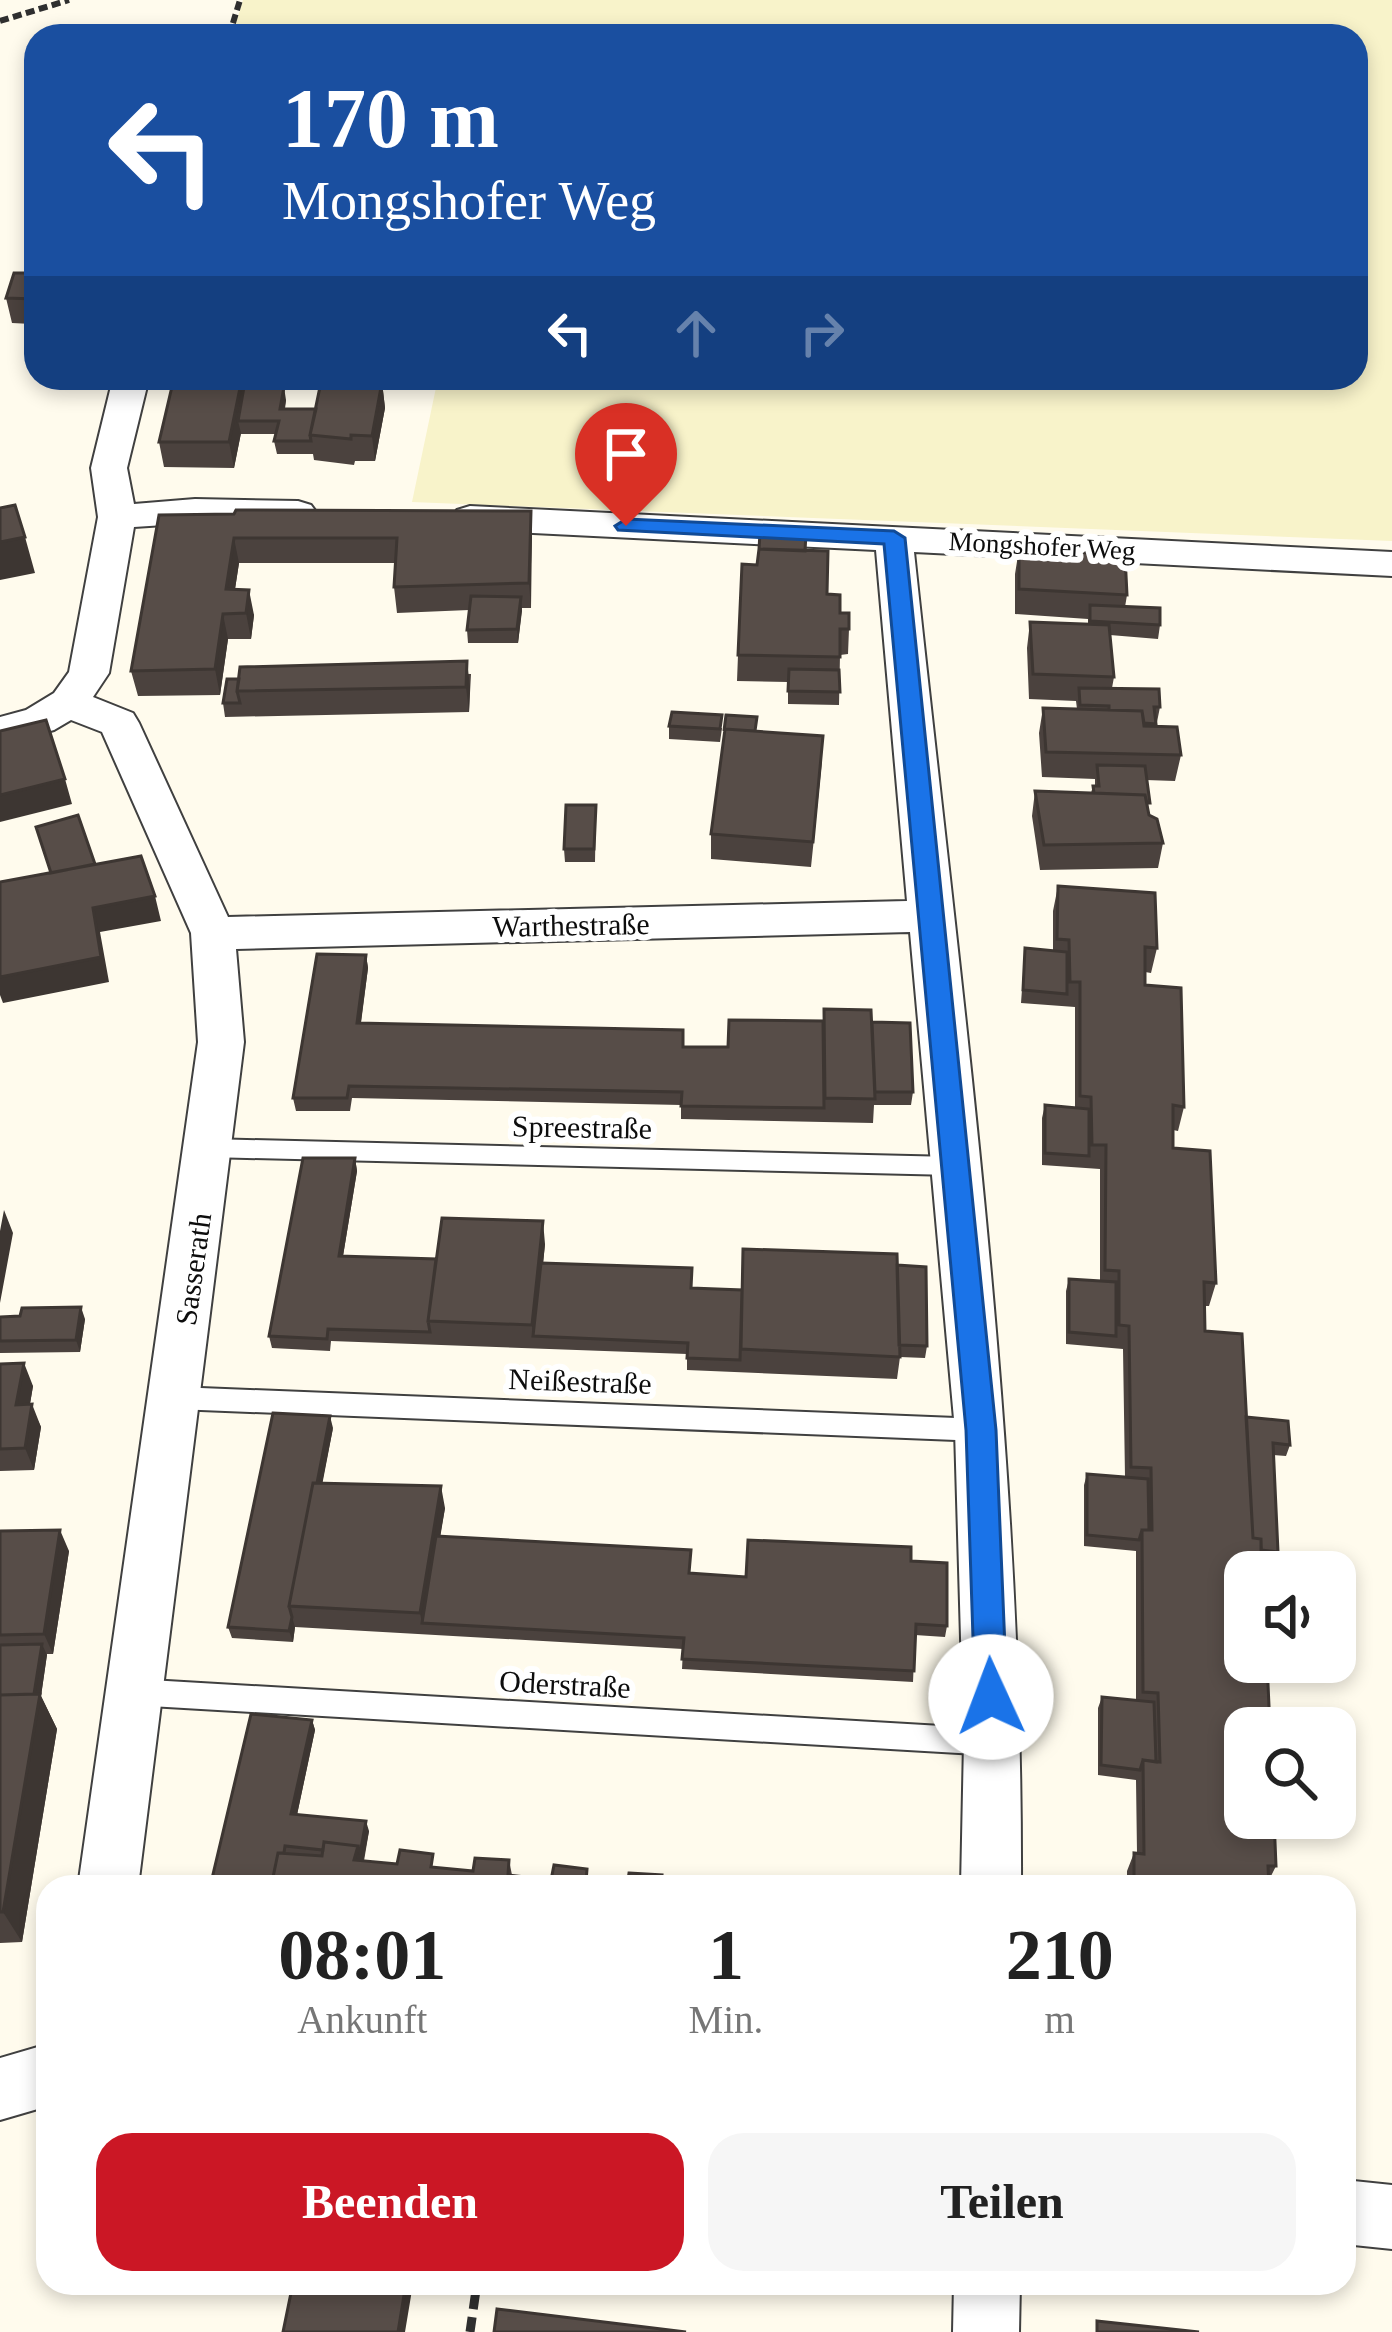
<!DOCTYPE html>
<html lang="de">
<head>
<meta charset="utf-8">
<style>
	:root { --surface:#fff; --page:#f6f6f6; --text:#222; --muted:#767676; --accent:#cb1725 }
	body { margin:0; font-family:"Times New Roman",serif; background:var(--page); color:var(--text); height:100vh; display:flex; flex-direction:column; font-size:45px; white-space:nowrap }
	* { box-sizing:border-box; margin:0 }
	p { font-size:39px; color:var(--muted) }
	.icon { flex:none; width:66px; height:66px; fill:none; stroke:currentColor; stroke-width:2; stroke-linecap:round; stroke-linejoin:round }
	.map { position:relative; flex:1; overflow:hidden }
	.details { position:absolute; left:36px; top:1875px; width:1320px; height:420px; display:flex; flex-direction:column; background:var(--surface); border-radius:36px; box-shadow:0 6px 18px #0003 }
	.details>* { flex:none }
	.hud { position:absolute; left:24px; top:24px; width:1344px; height:366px; border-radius:36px; box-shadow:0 6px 18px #0003; background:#1a4fa0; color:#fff; overflow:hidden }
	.fabs { position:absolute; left:1224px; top:1551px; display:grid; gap:24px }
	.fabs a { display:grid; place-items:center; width:132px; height:132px; border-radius:24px; background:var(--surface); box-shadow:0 6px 18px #0003; font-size:60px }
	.pin { position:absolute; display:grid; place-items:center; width:102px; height:102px; color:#fff; margin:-123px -51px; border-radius:50% 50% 50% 0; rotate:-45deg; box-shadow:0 0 12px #0007 }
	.pin .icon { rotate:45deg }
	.me { position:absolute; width:132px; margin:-66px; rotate:358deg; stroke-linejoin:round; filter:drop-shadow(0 0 9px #0008) }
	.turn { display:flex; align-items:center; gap:42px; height:252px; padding:0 60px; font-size:54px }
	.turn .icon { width:156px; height:156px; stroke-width:2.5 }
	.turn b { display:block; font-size:84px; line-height:102px }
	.lanes { display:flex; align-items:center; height:114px; padding:0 60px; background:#0003; justify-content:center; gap:60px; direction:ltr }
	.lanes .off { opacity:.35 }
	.eta { display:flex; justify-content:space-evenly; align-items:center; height:204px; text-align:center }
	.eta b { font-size:72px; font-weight:700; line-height:84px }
	.button { display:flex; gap:24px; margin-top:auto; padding:24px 60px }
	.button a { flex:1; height:138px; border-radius:36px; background:var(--accent); color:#fff; font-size:48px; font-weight:700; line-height:138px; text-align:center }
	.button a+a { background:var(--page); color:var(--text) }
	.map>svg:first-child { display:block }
	.farmland { fill:#f8f3ca }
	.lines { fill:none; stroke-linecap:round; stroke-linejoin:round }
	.service-casing { stroke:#404040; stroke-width:4 }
	.minor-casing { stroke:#404040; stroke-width:4 }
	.path-far1 { stroke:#2f2f2f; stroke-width:6; stroke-dasharray:9 4.5; stroke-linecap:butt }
	.path { stroke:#2f2f2f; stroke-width:9; stroke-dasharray:15 8; stroke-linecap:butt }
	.service { fill:#fff; fill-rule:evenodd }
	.minor { fill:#fff; fill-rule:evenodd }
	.wall { fill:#4b423e }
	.shaded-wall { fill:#3d3632 }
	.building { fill:#574d48; stroke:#3d3632; stroke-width:3 }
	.route { fill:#1a73e8; stroke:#114b97; stroke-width:3 }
	.labels { text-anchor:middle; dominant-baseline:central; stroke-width:12; stroke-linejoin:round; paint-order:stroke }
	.far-street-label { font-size:27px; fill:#0d0d0d; stroke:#fff }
	.street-label { font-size:30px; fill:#0d0d0d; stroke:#fff }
</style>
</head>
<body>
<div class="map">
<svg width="1392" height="2332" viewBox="0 0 1392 2332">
	<rect width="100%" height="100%" fill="#fffbed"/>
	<path class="farmland" d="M243,0H1392V541L412,502L438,378H1356V36H232Z"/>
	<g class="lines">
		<defs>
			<path id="service" d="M209,1139L953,1157L961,1159L965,1166L961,1173L953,1175L209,1157L201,1155L197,1148L201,1141Z
				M176,1387L981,1419L990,1422L994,1430L990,1438L981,1441L176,1409L167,1406L163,1398L167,1390Z
				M133,1679L993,1729L1003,1733L1007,1742L1003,1751L993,1755L133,1705L123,1701L119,1692L123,1683Z"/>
			<path id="minor" d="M113,378H149L127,468L134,504L195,499L298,501L311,505L317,513L311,521L298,525L195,523L134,527L109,673L93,697L133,713L139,723L228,917L907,901L876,550L470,530L457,526L451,518L457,510L470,506L1392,552V576L914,552C961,996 1023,1440 1021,1887H961L964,1742L955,1430L910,932L236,949L244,1042L138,1887H78L198,1042L191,933L102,732L71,720L54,730L0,745V717L26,710L54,693L69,672L98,517L91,468Z
				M48,2044V2106L0,2120V2058Z
				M1344,2180L1392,2185V2249L1344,2244Z
				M954,2283H1020L1019,2332H953Z"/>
		</defs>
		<use href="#service" class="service-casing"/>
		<use href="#minor" class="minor-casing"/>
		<path class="path-far1" d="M0,21L69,0
			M229,36L240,0"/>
		<path class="path" d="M470,2332L477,2283"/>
		<use href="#service" class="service"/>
		<use href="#minor" class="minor"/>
	</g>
	<path class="wall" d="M36,273V338L32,324L12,323L6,298Z
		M245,378L247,387L286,400L285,409H316L382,382L385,408L375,461H355L354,465L314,460L313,454H277L274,441L276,434H241V433L234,468L164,467L159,442Z
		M531,511V608H522L518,643H468L467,630L469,610L397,613L394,587L396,563H239L235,589L254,615L251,639H228L220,695L138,696L131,671L159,515Z
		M1019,549L1127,595L1125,607L1160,625L1158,639L1110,635L1114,677L1112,688L1160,707L1156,727L1181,755L1175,781L1146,780L1149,815L1163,843L1158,868L1040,870L1032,816L1035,791L1091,793L1093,786H1095V779L1042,777L1039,733L1043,708L1077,709L1076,701L1029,699L1027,648L1030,622L1088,624V619L1015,614V574Z
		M805,551L827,594L840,613L849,629L848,654L840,655L839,705L788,704V682L737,681L738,655L757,565Z
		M240,667L471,674L469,712L225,717L223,703L239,679Z
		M669,726L722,728L720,742L669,739Z
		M724,731H757L822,761L811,867L711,859V834Z
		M596,805L595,862H565L564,849Z
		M1058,886L1157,948L1151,973L1145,972V985L1184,1107L1178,1131L1173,1130V1148L1216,1283L1209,1306H1204L1205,1331L1246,1417L1290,1445L1286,1456L1273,1455L1278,1552L1274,1563L1262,1561L1276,1866L1269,1880V1887H1127V1871L1134,1853H1137L1136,1780L1098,1775V1708L1102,1697L1136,1701V1551L1084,1546V1485L1087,1474L1125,1477L1123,1349L1066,1344V1291L1069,1279L1100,1281V1169L1042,1165V1118L1045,1105L1075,1108V1007L1021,1003L1025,948L1053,950V911Z
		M366,955L368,968L361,1023L683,1047H728L872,1022L913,1092L911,1105H874L873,1123L681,1119V1105L352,1098L350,1111H296L293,1098Z
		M355,1158L357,1171L343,1256L436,1259L545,1244L543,1263L692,1288L742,1290L897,1265L927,1346L925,1358L900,1357L897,1379L687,1370V1354L331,1341L330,1351L272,1348L269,1336Z
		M20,1316L85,1319L80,1352L0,1353V1317Z
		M0,1364L33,1386L30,1404L41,1427L34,1470L0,1471Z
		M333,1428L322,1483L445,1508L440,1536L690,1573L746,1577L911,1561L947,1626L945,1637L915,1635L913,1682L682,1669L683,1649L295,1627L293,1642L232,1638L228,1627Z
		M0,1531L69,1551L53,1654H47L41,1696L57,1729L22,1942L0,1943Z
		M312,1720L315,1730L297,1815L369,1831L364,1861L473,1871L509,1860L512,1875L551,1880L587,1869L588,1883L210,1887Z"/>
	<path class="shaded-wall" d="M242,378H245L248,393L238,421L241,433L234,468L229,442Z
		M382,382L385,408L375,461L372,436Z
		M284,387L286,400L282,422L280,409Z
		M531,511L532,537L531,608L529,583Z
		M25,537L35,573L0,580V542Z
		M234,538L239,563L231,615L226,589Z
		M249,590L254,615L251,639L246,613Z
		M521,597L522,611L518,643L517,629Z
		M223,614L228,639L220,695L215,669Z
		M467,661L470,687L469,712L466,687Z
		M65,779L72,804L0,822V795Z
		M155,896L161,921L100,932L109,982L3,1003L0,995V977L93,908Z
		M366,955L368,968L359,1036L357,1023Z
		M355,1158L357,1171L341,1268L339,1256Z
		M4,1210L13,1233L0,1303V1231Z
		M543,1221L545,1244L536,1336H533L532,1325Z
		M81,1307L85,1319L80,1352L76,1340Z
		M24,1363L33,1386L26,1427L16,1405Z
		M32,1404L41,1427L34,1470L25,1448Z
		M330,1416L333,1428L299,1606H294Z
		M441,1486L445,1508L426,1623H422L420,1613Z
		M60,1530L69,1551L53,1654L44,1634Z
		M292,1617L295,1627L293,1642L289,1631Z
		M42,1644L47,1655L41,1696L57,1729L22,1942L3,1912Z
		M312,1720L315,1730L295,1824L291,1814Z
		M366,1821L369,1831L360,1878L354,1860Z
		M406,2283L413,2284L405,2332H398Z"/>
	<path class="building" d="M14,273H36V299L6,298Z
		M174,378H242L229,442H159Z
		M321,382H382L372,436L351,435V439L310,435Z
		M244,387H284L280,409H316L310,435L311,441H274L279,421H238Z
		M15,505L25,537L0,542V508Z
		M236,510L531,511L529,583L394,587L397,538H234L226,589L249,590L246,613L223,614L215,669L131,671L159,515L234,514Z
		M760,533L806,534L805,551L759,549Z
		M759,549L828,551L827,594L840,595V613H849V629H840V657L738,655L742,564L757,565Z
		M1019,549L1125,555L1127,595L1019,589Z
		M471,596L521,597L517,629L467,630Z
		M1090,605L1160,608V625L1090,621Z
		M1030,622L1109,625L1114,677L1033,674Z
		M467,661L466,687L237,691L240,667Z
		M789,669L839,670L840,692L788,691Z
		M227,679H239L237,691L240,703H223Z
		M1079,688L1159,689L1160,707H1154L1156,724L1144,723L1142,711L1109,710V706L1080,705Z
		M1043,708L1142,711L1144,726L1177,727L1181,755L1046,752Z
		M672,712L722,715L720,729L669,726Z
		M726,715L757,717L755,731L725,729L724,731Z
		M46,720L65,779L0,795V731Z
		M725,729L823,736L813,842L711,834Z
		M1097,765L1145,766L1150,803H1147L1145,795L1094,793L1093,786H1099Z
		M1035,791L1145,795L1149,815L1157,819L1163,843L1044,845Z
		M566,805H596L594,849H564Z
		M78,815L95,864L51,873L36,827Z
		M141,856L155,896L93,908L101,957L0,977V882Z
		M1058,886L1155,893L1157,948L1145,947V985L1181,988L1184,1107L1173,1105V1148L1210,1151L1216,1283L1204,1282L1205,1331L1242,1334L1253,1538L1261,1539L1262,1572H1245V1662H1267L1270,1728H1245V1818H1274L1276,1866H1268L1269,1887H1134V1853L1144,1854L1143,1760L1160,1762L1158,1693L1143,1692L1142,1530H1152L1151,1468L1131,1467L1129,1326L1119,1325V1271L1105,1270L1106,1145H1092L1091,1097L1080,1096V982H1070L1069,940L1057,939Z
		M1025,948L1067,952V994L1023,990Z
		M317,954L366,955L357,1023L683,1030V1047H728L729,1020L823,1021L824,1108L681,1106L682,1092L349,1086L347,1098H293Z
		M824,1009L871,1010L875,1099L825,1098Z
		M872,1022L910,1023L913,1092H875Z
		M1045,1105L1089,1109V1156L1045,1153Z
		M303,1158H355L339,1256L436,1259L428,1321L430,1332L328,1329L327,1339L269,1336Z
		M442,1218L543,1221L532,1325L428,1321Z
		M743,1249L897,1254L900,1357L741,1349Z
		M541,1263L692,1268L691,1288L742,1290L740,1360L687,1358L688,1343L533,1336Z
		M897,1265L926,1267L927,1346L899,1345Z
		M1069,1279L1116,1282V1336L1069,1332Z
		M81,1307L76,1340L0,1341V1317L20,1316L22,1308Z
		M24,1363L16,1405L32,1404L25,1448L0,1449V1364Z
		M273,1413L330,1416L317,1483H313L289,1606L292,1617L289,1631L228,1627Z
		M1246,1417L1288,1421L1290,1445L1273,1443L1278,1552L1261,1550V1539L1253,1538Z
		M1087,1474L1148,1479L1149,1530H1142L1139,1540L1087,1535Z
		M313,1483L441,1486L420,1613L289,1606Z
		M60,1530L44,1634L0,1635V1531Z
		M436,1536L691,1550L689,1573L746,1577L748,1540L911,1547V1561L947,1563V1626L916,1624L914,1671L682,1659L684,1638L422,1623Z
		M42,1644L34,1694L0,1695V1645Z
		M40,1694L3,1912H0V1695Z
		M1102,1697L1154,1702L1156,1762L1143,1760L1140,1770L1101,1765Z
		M251,1714L312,1720L291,1814L366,1821L360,1854L358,1846L324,1842L323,1850L285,1846L284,1853H278L271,1887H210Z
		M324,1842L358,1846L354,1860L397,1864L400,1850L433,1854L431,1867L473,1871L475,1858L509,1860L508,1875L551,1880L554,1865L587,1869L586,1882L624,1887H271L278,1853L322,1856Z
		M629,1873L662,1875L661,1887H627Z
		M819,1880L861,1883V1887H818Z
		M293,2283H406L398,2332H283Z
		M497,2309L686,2332H494Z
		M1097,2321L1199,2332H1097Z"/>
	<path class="route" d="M626,519L894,531L905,538L996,1430L1007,1697L1002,1708L991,1712L980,1708L975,1697L966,1430L884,544L618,530L615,526Z"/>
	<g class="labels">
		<g class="far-street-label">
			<text transform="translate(1042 546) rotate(3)">Mongshofer Weg</text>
		</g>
		<g class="street-label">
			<text transform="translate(571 925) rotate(-1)">Warthestraße</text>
			<text transform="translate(582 1127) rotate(1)">Spreestraße</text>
			<text transform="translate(193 1269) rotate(-82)">Sasserath</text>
			<text transform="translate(580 1381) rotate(2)">Neißestraße</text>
			<text transform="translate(565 1684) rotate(3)">Oderstraße</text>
		</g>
	</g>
</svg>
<div class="fabs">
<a><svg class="icon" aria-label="sound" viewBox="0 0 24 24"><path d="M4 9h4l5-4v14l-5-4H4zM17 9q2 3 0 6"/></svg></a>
<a><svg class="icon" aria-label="search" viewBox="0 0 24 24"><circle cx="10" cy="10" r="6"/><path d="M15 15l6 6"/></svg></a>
</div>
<div class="pin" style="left:626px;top:526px;background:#d93025"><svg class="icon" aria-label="arrive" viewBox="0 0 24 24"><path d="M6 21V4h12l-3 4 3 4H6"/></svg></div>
<svg class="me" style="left:991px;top:1697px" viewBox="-20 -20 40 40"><circle r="19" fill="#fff"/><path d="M0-13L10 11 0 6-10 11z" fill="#1a73e8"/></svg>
<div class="hud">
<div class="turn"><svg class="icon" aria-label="left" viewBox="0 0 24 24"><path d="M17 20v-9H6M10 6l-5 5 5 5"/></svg><div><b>170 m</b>Mongshofer Weg</div></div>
<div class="lanes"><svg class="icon" aria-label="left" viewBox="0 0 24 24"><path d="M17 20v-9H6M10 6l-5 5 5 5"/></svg><svg class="icon off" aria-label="ahead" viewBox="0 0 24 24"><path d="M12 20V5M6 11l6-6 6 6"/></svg><svg class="icon off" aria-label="right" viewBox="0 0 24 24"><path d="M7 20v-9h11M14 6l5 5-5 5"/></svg></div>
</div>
<section class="details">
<div class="eta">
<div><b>08:01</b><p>Ankunft</p></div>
<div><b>1</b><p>Min.</p></div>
<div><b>210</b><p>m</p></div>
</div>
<div class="button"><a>Beenden</a><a>Teilen</a></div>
</section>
</div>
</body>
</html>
